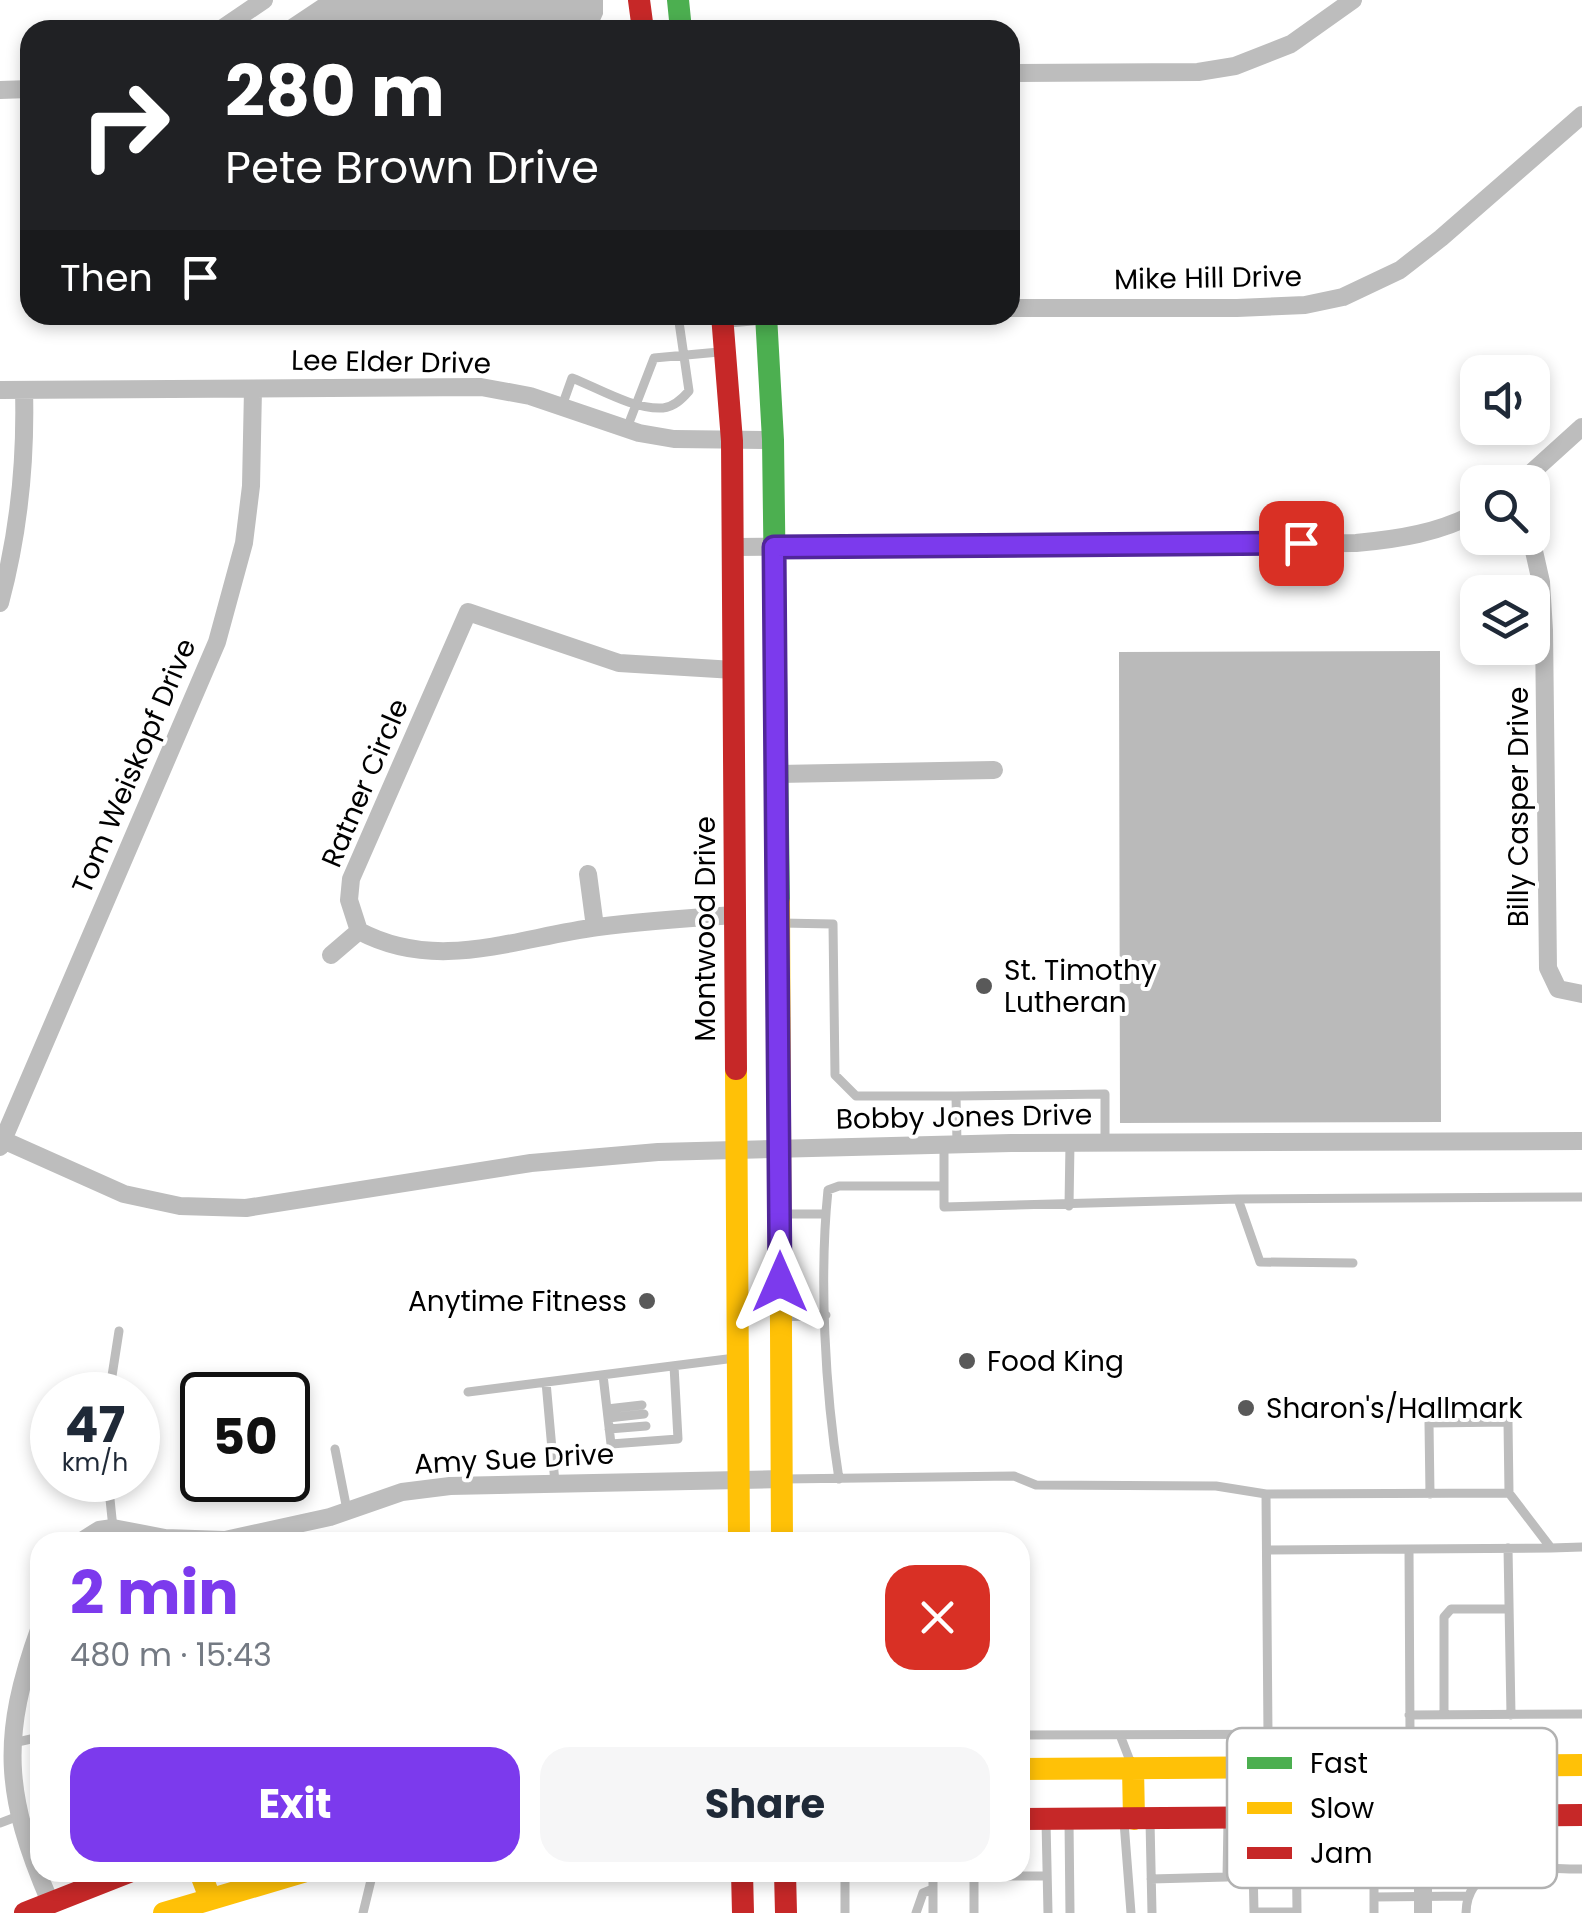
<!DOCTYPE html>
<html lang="en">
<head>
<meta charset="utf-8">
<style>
	:root { --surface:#fff; --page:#f6f6f7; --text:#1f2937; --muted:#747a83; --accent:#7c3aed }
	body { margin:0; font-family:Poppins,sans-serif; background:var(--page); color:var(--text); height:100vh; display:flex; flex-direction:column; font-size:38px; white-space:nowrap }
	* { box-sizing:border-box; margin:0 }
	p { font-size:32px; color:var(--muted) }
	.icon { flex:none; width:55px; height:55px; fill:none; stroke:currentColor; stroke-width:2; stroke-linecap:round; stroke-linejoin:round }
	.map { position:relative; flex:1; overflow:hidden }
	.panel { position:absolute; left:30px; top:1532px; width:1000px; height:350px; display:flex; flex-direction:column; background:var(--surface); border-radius:30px; box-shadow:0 5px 15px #0003 }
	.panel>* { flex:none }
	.banner { position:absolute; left:20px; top:20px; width:1000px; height:305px; border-radius:30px; box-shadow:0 5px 15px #0003; background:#202124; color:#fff; overflow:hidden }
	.fabs { position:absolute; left:1460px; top:355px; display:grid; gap:20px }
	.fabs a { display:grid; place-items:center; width:90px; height:90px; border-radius:20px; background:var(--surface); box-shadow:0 5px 15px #0003; font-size:50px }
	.speed { position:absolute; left:30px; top:1372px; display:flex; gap:20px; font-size:50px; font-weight:700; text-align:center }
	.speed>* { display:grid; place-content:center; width:130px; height:130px; border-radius:50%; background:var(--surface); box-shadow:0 5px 15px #0003; line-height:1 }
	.speed small { font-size:25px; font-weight:400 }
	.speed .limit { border:5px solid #111; border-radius:15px; background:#fff; color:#111 }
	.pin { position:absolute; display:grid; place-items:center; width:85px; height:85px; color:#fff; margin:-42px; border-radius:20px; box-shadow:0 5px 15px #0006 }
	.me { position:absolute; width:110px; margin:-55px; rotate:0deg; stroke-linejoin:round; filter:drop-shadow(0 0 8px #0008) }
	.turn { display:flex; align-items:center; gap:35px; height:210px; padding:0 40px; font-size:45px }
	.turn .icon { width:130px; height:130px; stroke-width:2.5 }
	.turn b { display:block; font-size:70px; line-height:85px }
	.then { display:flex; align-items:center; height:95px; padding:0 40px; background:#0003; gap:20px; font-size:38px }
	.round { display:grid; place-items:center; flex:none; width:105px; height:105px; border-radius:30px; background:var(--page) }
	.overview { display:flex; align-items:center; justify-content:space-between; height:170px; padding:0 40px }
	h1 { font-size:60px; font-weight:700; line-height:75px; color:var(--accent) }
	.button { display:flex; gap:20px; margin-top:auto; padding:20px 40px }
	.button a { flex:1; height:115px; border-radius:30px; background:var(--accent); color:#fff; font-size:40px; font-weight:700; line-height:115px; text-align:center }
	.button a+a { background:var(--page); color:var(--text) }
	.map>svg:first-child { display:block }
	.water { fill:#bababa }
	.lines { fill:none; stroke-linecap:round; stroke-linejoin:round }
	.lane { stroke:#bdbdbd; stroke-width:9 }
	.street { stroke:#bdbdbd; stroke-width:18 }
	.fast { stroke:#4caf50; stroke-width:22 }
	.slow { stroke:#ffc107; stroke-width:22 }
	.jam { stroke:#c62828; stroke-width:22 }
	.route-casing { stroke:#51269a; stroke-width:25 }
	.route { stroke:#7c3aed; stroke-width:18 }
	.poi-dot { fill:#595959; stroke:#fff; stroke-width:4 }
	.labels { text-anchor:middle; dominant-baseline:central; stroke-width:8; stroke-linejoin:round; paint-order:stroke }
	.street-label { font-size:28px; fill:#000; stroke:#fff }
	.poi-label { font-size:28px; fill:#000; stroke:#fff; text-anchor:start }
	.key { fill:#fff; stroke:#b2b2b2; stroke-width:2.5 }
	.key-label { font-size:28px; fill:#000 }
</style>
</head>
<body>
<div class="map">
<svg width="1582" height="1913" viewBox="0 0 1582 1913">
	<rect width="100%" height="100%" fill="#fff"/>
	<path class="water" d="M318,0H603V14L596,30H273Z
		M1440,651L1441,1122L1120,1123L1119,652Z"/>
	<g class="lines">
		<path class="lane" d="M562,406L572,378C598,388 634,410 663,408C674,407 682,399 689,391L678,315
			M627,428L654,358L719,352
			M781,923L833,924L835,1075L856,1096H956L957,1143
			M956,1096L1105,1094V1143
			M944,1144V1207L1238,1199
			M1069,1206L1070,1143
			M782,1214H826
			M1353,1263L1260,1262L1238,1199L1582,1197
			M783,1317L826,1315
			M603,1375L611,1444L678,1439L674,1366
			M546,1382L555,1483
			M468,1392L735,1358
			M109,1395L119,1331
			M607,1409L642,1405
			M608,1418L644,1414
			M609,1429L646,1426
			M335,1449L347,1510
			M784,1479L1014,1476L1036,1485L1216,1486L1266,1494L1509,1493L1551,1548L1582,1547
			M839,1479C825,1391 819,1278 828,1190L839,1186H944
			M108,1480L113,1528
			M1266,1494L1268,1735
			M1430,1494L1429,1423L1508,1422L1509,1493
			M1508,1548L1511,1715
			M1267,1550L1409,1549
			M1409,1715L1582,1714
			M1444,1715V1617L1451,1609H1509
			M1410,1734L1409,1549L1551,1548
			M1020,1735L1410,1734L1420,1760
			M1120,1735L1132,1766
			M13,1743L40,1737
			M1296,1820L1297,1912H1254L1253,1865H1296
			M1346,1820L1347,1872H1374V1913
			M1046,1821L1048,1913
			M1069,1821L1070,1913
			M1150,1821L1152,1913
			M1124,1822L1131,1913
			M0,1823L16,1817
			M974,1876H1047
			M1151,1879L1227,1877L1228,1821
			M1374,1897L1467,1896
			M363,1913L373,1872
			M845,1913V1875L933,1873
			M916,1913L923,1893L933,1889
			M933,1913V1872
			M974,1913V1872
			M1466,1913C1467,1854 1540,1870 1582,1869"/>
		<path class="street" d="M220,30L264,0
			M1010,73L1198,72L1235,66L1291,44L1353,0
			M0,90L30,89
			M1010,308H1237L1305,305L1343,297L1400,270L1441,238L1582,115
			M723,319L770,315
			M0,390L481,387L530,396L639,433L674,439L773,440
			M1521,482L1582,427
			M1531,538L1541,582L1544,630L1548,968L1558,989L1582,994
			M734,547L1356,543C1399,539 1439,533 1478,512
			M0,603C19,532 26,463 24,390
			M734,670L619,663L468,612L351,879L349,900L359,931C438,973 515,938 598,927C643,921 689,918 735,915
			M778,774L994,770
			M588,874L595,927
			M331,955L359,931
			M3,1140L124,1194L180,1206L246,1208L531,1163L658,1152L1011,1143L1582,1141
			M0,1147L217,642L244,543L251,486L253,389
			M80,1542L99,1530L113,1528L165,1538L225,1540L330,1517L402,1492L450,1486L782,1479
			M40,1627C0,1737 4,1795 50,1902
			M1423,1766V1913"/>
		<path class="fast" d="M678,0L681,30
			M766,315L773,440L779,903"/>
		<path class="slow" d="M779,903L782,1542
			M736,1069L739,1542
			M1133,1768L1134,1819
			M1020,1769L1582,1765
			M200,1872L210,1898
			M164,1913L303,1872"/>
		<path class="jam" d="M639,0L643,30
			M722,315L732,441L736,1069
			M1020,1819L1582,1815
			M742,1872L743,1913
			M785,1872L786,1913
			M25,1913L129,1872"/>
	</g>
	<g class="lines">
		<defs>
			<path id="route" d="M780,1282L774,547L1301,543"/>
		</defs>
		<use href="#route" class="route-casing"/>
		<use href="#route" class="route"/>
	</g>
	<g class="poi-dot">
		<circle cx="984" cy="986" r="10"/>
		<circle cx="647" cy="1301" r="10"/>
		<circle cx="967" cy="1361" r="10"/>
		<circle cx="1246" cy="1408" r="10"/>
	</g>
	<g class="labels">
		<g class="street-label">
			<text transform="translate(1208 278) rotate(-1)">Mike Hill Drive</text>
			<text transform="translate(391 362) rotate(1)">Lee Elder Drive</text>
			<text transform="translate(134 766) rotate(-67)">Tom Weiskopf Drive</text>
			<text transform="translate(365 783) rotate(-67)">Ratner Circle</text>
			<text transform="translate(1518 807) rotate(-90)">Billy Casper Drive</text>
			<text transform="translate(705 929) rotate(-90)">Montwood Drive</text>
			<text transform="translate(964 1117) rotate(-1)">Bobby Jones Drive</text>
			<text transform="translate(514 1459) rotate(-3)">Amy Sue Drive</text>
		</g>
		<g class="poi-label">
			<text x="1004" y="970">St. Timothy<tspan x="1004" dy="32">Lutheran</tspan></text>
			<text x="627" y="1301" text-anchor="end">Anytime Fitness</text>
			<text x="987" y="1361">Food King</text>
			<text x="1266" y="1408">Sharon's/Hallmark</text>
		</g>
	</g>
	<rect x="1227" y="1728" width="330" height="160" rx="15" class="key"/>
	<rect x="1247" y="1757" width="45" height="12" fill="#4caf50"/>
	<rect x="1247" y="1802" width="45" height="12" fill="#ffc107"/>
	<rect x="1247" y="1847" width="45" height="12" fill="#c62828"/>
	<g class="key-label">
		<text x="1310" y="1773">Fast</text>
		<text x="1310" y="1818">Slow</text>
		<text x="1310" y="1863">Jam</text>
	</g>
</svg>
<div class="fabs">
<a><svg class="icon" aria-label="sound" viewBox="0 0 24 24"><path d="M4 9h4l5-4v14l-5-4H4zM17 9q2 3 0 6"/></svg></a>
<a><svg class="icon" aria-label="search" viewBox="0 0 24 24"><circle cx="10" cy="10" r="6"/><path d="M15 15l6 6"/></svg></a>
<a><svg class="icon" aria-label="layers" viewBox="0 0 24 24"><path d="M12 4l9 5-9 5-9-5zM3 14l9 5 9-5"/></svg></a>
</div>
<div class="speed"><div>47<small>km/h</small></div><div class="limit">50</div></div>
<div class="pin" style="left:1301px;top:543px;background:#d93025"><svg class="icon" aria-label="arrive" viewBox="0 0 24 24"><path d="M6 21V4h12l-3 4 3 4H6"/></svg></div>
<svg class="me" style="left:780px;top:1282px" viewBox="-20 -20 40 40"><path d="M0-17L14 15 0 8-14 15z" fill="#7c3aed" stroke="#fff" stroke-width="4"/></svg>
<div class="banner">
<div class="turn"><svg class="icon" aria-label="right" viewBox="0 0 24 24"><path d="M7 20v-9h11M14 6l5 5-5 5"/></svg><div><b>280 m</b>Pete Brown Drive</div></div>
<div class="then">Then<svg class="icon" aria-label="arrive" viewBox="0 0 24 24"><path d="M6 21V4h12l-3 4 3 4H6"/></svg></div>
</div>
<section class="panel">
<div class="overview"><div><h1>2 min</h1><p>480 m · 15:43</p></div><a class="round" style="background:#d93025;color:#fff"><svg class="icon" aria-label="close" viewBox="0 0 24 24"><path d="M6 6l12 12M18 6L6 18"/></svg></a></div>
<div class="button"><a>Exit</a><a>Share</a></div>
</section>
</div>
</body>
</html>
